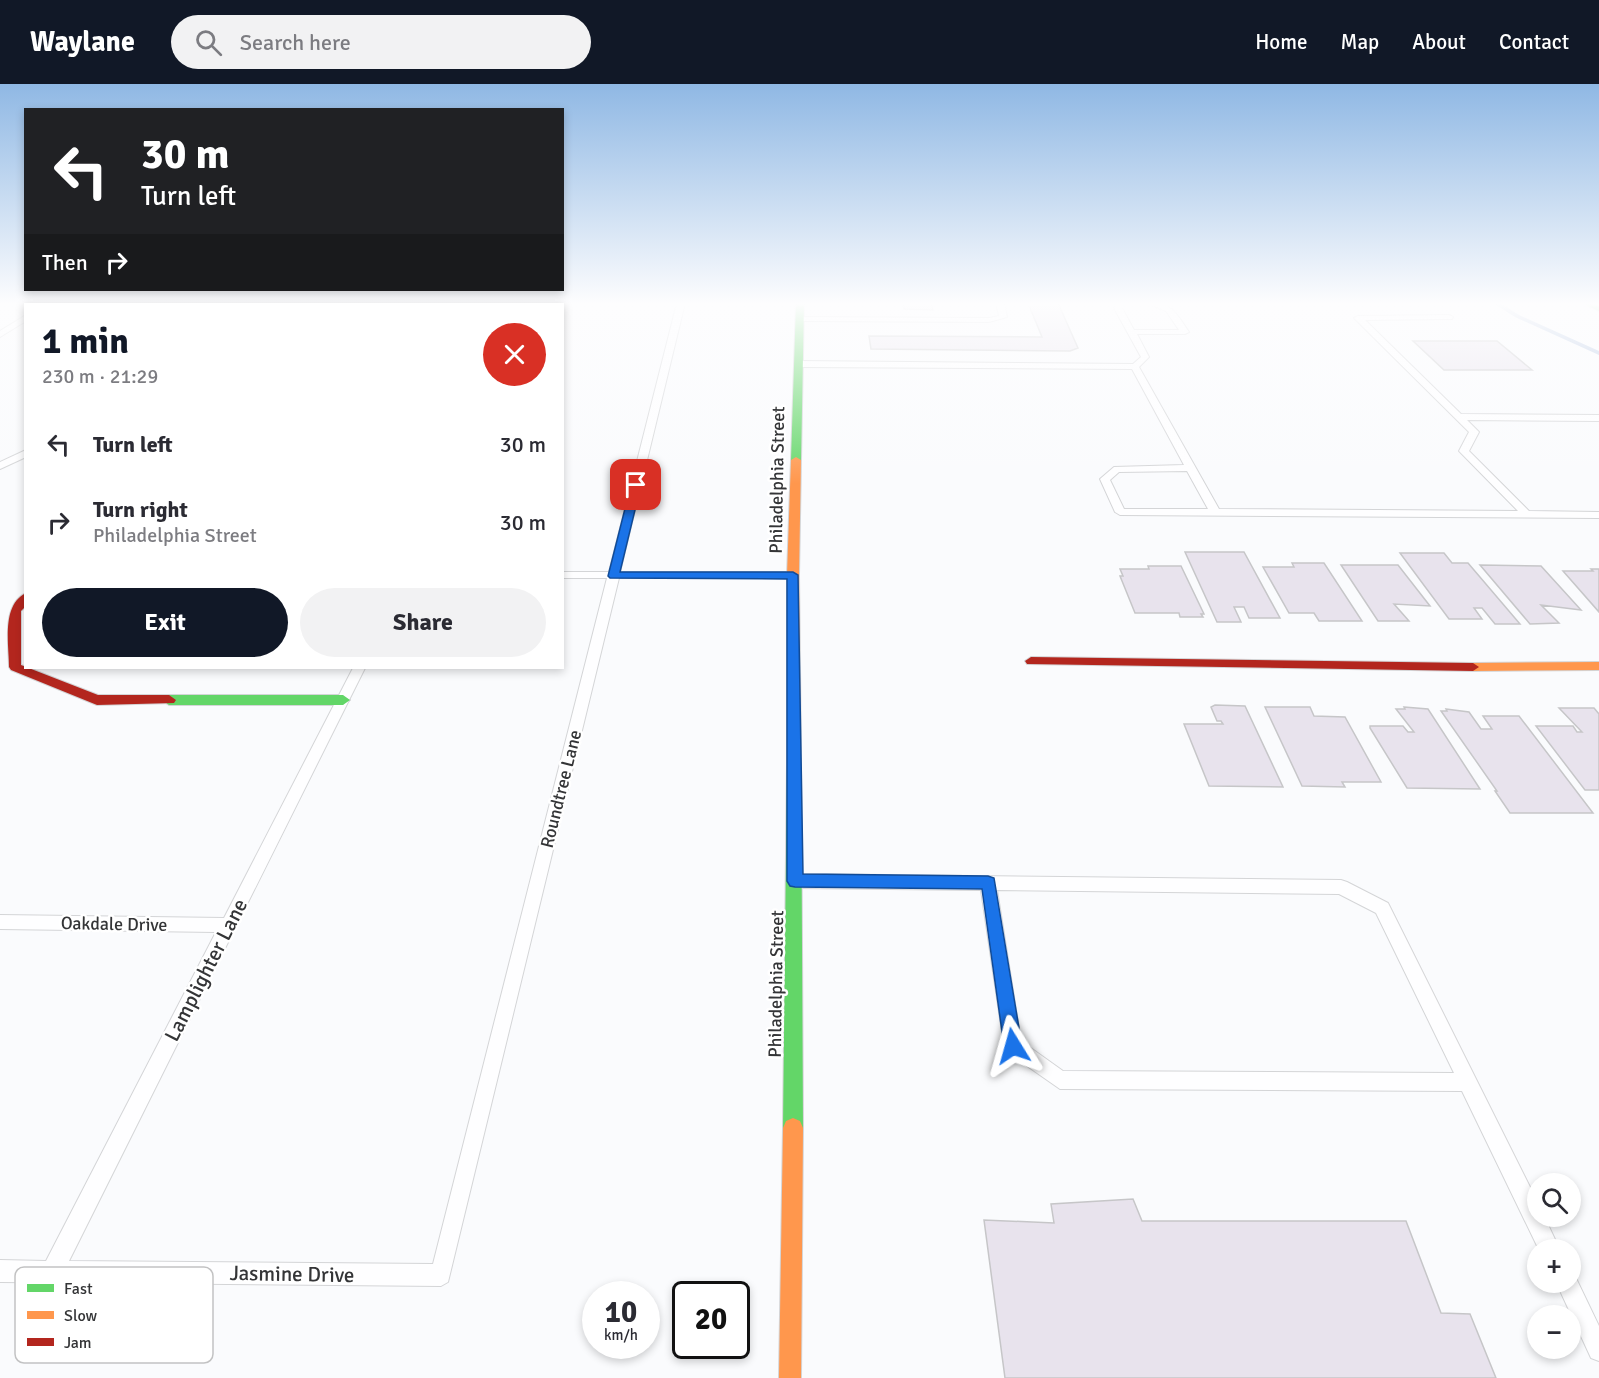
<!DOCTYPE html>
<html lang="en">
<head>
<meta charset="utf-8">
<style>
	:root { --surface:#fff; --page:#f2f2f3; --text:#2b2b33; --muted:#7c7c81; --accent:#111827 }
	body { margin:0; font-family:Signika,sans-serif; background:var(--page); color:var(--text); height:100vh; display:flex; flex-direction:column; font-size:22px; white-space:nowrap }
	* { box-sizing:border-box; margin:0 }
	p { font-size:20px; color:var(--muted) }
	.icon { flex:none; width:33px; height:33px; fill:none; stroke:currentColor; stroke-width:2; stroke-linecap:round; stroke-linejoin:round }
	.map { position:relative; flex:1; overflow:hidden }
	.side { position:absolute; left:24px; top:219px; width:540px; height:366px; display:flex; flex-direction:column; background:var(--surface); border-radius:0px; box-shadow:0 3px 9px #0003 }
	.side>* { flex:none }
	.banner { position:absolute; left:24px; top:24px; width:540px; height:183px; border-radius:0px; box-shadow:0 3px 9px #0003; background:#202124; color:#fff; overflow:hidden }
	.buttons { position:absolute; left:1527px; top:1089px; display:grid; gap:12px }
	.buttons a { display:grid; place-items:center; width:54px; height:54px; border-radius:50%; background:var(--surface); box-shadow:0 3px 9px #0003; font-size:30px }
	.speed { position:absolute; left:582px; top:1197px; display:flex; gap:12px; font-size:30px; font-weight:700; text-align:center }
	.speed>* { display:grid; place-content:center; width:78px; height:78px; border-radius:50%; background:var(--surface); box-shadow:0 3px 9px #0003; line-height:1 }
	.speed small { font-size:15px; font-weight:400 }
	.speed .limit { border:3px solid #111; border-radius:9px; background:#fff; color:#111 }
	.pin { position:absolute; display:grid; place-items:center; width:51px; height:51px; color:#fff; margin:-26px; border-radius:12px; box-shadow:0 3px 9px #0006 }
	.me { position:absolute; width:66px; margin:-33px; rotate:352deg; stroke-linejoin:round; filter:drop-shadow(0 0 4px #0008) }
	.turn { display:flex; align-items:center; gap:21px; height:126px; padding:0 18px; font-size:27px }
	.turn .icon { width:78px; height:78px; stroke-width:2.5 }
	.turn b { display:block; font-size:42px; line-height:51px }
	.then { display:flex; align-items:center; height:57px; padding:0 18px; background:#0003; gap:12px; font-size:22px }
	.round { display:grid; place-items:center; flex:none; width:63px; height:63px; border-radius:32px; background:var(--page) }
	.headline { display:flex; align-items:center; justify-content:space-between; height:102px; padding:0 18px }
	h1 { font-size:36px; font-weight:700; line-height:45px; color:var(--accent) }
	.cta { display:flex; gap:12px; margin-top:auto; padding:12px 18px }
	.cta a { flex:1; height:69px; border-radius:36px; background:var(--accent); color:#fff; font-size:24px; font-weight:700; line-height:69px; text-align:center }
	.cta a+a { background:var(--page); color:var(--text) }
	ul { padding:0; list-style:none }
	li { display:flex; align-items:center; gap:18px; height:78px; padding:0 18px }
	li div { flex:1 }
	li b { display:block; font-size:22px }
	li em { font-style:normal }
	header { display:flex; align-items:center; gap:36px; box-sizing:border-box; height:84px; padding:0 30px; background:var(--accent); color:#fff }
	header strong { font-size:28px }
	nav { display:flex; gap:33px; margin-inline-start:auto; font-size:21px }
	.search { width:420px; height:54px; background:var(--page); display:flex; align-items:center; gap:15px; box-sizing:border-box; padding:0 21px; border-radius:33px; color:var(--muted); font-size:22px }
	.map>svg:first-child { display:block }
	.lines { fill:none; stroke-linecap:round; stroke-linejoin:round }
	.stream { fill:#aabede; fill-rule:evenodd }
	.building { fill:#e8e3ed; stroke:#c6c6c8; stroke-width:1.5 }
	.lane-casing { stroke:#d4d5d7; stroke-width:2 }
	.fast-casing { stroke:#d4d5d7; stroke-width:2 }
	.slow-casing { stroke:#d4d5d7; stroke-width:2 }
	.jam-casing { stroke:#d4d5d7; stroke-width:2 }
	.lane { fill:#fefeff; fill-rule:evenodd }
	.fast { fill:#63d668; fill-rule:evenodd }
	.slow { fill:#ff974d; fill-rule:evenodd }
	.jam { fill:#b3261e; fill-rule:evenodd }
	.route { fill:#1a73e8; stroke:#114b97; stroke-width:1.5 }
	.labels { text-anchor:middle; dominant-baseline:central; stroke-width:5; stroke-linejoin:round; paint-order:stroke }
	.street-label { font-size:18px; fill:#343537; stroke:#fff }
	.near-street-label { font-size:21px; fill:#343537; stroke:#fff }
	.key { fill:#fff; stroke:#c2c2c3; stroke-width:1.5 }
	.key-label { font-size:16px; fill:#343537 }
</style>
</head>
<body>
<header>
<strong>Waylane</strong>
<div class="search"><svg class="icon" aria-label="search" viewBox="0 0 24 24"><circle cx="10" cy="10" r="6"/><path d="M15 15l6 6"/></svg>Search here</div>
<nav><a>Home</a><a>Map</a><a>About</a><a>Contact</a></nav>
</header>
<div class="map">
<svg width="1599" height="1294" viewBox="0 0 1599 1294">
	<rect width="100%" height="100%" fill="#fafbfd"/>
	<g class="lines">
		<path class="stream" d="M1493,219H1500L1519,231L1599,267V271L1515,233Z"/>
	</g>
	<path class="building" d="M903,219H931L933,226L904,225Z
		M1028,219H1058L1078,264L1070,267L871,265L869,252L1042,253Z
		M1413,257H1497L1532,286H1444Z
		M1185,468H1244L1280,534H1249L1244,523H1234L1241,538H1217Z
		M1400,469H1444L1452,479H1468L1520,540H1495L1482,524H1474L1482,535H1449Z
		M1292,479H1324L1362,537H1319L1314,529H1289L1263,483H1294Z
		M1341,481H1398L1430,522L1394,520L1409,537H1378Z
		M1480,481L1541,482L1581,526L1541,521L1559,539L1530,540Z
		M1148,482H1181L1204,530H1201L1203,533H1180L1179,529H1135L1120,492H1123L1120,485H1149Z
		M1591,485H1599V528L1563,487H1593Z
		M1215,621L1245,622L1283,703L1209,702L1184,640H1223L1221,637H1217L1211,623Z
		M1265,623H1310L1314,632L1345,633L1381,698H1342L1345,703L1302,702Z
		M1404,623L1428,625L1480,705L1407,704L1370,644V642H1403L1408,648H1414L1396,625H1405Z
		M1559,624H1594L1599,630V706H1585L1536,642H1573L1577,648H1582Z
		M1446,625L1469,628L1481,645H1492L1483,632H1519L1593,729H1510L1495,707H1497L1441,627H1447Z
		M1133,1115L1142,1137H1406L1441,1229L1470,1230L1496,1294H1005L984,1136L1054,1139L1051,1120Z"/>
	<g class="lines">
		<defs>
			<path id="lane" d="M677,219H685L620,488H793L799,491L793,494H619L448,1198L441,1202L0,1198V1176L46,1177L216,848L0,845V831L224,834L353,584H365L69,1177L433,1180L607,494H562V488H609Z
				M996,219H1004L1007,233L989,238L800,237L796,235L800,233L989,234L999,232Z
				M1116,219H1124L1122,224L1134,246H1179L1166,227L1146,219C1171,217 1176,229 1189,248L1185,250H1137L1149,273L1139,283L1219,425L1518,427L1459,367L1469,348L1354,234L1358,232L1449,231L1453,233L1452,235L1365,236L1461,330L1599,331V337L1467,336L1479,348L1469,367L1529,427L1599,428V434L1120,431L1115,428L1100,395L1114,383L1184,381L1132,285L798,283L794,280L798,277L1133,280L1141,273L1114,224ZM1187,387L1208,425H1124L1110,396L1119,388Z
				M26,231V237L0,253V247Z
				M26,366V373L0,385V378Z
				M797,790L1341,796L1347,798L1388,819L1538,1119V1132H1544L1560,1166H1539L1462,1007L1060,1005L1007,968L1004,962L981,806L797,804L791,802L789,797L791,792ZM997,806L1339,810L1376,829L1454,989L1063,987L1021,957Z
				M1570,1189L1574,1190L1599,1242V1277L1591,1274L1556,1198H1570Z"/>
			<path id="fast" d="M796,219H804L801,376L796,379L791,376Z
				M1582,219H1591L1599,222V227Z
				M169,611H343L350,616L343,621H169L162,616Z
				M794,674L799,675L801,679L803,1044L800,1051L793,1054L786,1051L783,1044L787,679L789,675Z"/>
			<path id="slow" d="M796,373L801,376L799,491L801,679L799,683H789L787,679V491L791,376Z
				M1599,578V586L1473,587L1467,583L1473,579Z
				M793,1034L800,1037L803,1044L801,1294H779L783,1044L786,1037Z"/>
			<path id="jam" d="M26,509V522L21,527V581L98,611H169L176,616L174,619L97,621L11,586L9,583C9,561 1,521 26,509Z
				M1031,573L1473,579L1479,583L1473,587L1027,580L1025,577Z"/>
		</defs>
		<use href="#lane" class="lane-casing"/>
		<use href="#fast" class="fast-casing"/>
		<use href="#slow" class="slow-casing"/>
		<use href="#jam" class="jam-casing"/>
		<use href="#lane" class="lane"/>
		<use href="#fast" class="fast"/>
		<use href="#slow" class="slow"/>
		<use href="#jam" class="jam"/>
	</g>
	<linearGradient id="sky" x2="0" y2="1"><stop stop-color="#8fb8e4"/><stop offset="0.55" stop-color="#fdfdfe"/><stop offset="1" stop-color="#fdfdfe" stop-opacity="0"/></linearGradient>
	<rect width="1599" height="400" fill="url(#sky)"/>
	<path class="route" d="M636,398L641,401L620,488H793L798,491L803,790L988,792L994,794L1022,962L1019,968L1013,971L1006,968L1004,962L982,805L795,803L790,802L787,797V495L610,494L608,492L631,401Z"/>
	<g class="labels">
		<g class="street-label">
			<text transform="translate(777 396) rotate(-89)">Philadelphia Street</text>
			<text transform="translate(561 705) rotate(-76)">Roundtree Lane</text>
			<text transform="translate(114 840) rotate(1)">Oakdale Drive</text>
			<text transform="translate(776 900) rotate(-89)">Philadelphia Street</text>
		</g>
		<g class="near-street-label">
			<text transform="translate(206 886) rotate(-63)">Lamplighter Lane</text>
			<text transform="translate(292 1190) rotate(1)">Jasmine Drive</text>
		</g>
	</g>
	<rect x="15" y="1183" width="198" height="96" rx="9" class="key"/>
	<rect x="27" y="1200" width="27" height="8" fill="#63d668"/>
	<rect x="27" y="1227" width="27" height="8" fill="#ff974d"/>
	<rect x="27" y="1254" width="27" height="8" fill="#b3261e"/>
	<g class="key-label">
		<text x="64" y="1210">Fast</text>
		<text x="64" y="1237">Slow</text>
		<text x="64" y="1264">Jam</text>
	</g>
</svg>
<div class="buttons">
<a><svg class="icon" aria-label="search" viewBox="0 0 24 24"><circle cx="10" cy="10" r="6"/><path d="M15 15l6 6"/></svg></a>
<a>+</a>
<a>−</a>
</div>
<div class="speed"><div>10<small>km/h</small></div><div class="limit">20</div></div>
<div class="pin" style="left:636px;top:401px;background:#d93025"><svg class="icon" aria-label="arrive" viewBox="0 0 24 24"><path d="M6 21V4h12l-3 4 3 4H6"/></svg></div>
<svg class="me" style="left:1013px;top:962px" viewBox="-20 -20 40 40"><path d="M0-17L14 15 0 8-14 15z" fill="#1a73e8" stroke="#fff" stroke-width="4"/></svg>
<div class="banner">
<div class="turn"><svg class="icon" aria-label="left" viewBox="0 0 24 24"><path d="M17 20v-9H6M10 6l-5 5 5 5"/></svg><div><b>30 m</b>Turn left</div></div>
<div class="then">Then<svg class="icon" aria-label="right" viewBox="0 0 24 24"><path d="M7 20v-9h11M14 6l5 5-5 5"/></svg></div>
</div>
<section class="side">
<div class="headline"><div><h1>1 min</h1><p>230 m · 21:29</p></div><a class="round" style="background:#d93025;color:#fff"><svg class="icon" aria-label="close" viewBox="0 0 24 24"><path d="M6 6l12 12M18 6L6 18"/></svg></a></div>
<ul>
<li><svg class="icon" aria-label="left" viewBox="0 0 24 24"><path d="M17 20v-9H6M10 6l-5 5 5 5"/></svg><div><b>Turn left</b></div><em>30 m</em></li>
<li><svg class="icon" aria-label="right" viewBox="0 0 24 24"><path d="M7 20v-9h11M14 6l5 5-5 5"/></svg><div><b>Turn right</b><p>Philadelphia Street</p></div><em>30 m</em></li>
</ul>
<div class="cta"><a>Exit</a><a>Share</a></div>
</section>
</div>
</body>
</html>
